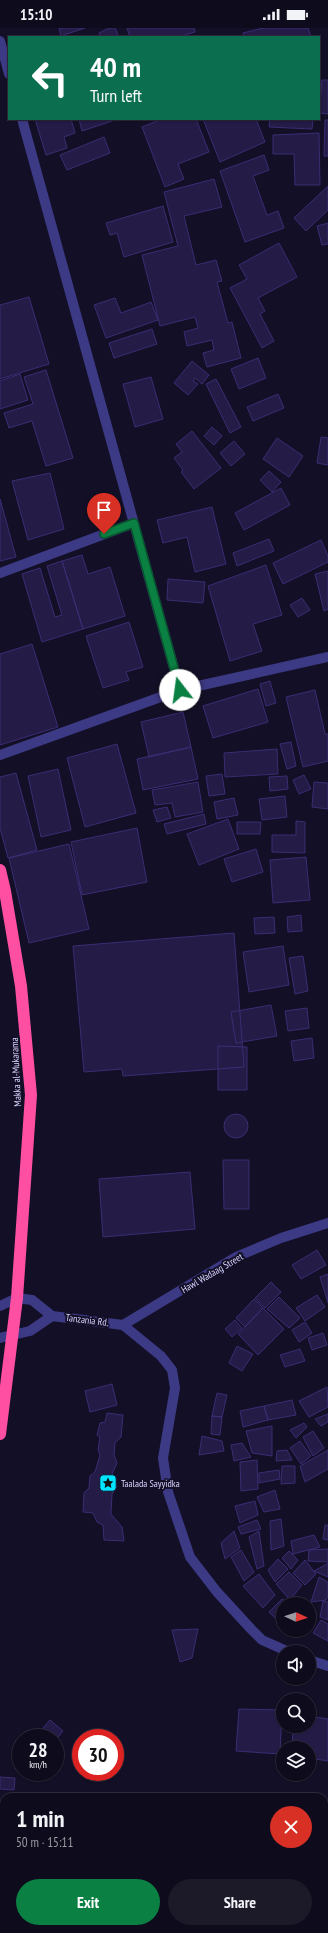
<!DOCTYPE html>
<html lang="en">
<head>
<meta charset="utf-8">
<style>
	:root { --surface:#0e0b1c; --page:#1c1929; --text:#f1f3f6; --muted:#9b9ba3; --line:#2e2b3b; --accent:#0b8043 }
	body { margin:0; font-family:"PT Sans Narrow",sans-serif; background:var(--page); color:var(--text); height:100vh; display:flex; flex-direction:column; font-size:15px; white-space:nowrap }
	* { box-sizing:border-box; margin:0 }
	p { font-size:13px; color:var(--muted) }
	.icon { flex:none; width:22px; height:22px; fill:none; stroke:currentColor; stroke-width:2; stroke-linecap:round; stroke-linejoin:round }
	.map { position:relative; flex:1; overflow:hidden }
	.panel { position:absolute; left:0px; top:1765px; width:328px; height:140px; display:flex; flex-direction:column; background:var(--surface); border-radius:12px 12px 0 0; box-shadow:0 1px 3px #0004,0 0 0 1px var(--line) }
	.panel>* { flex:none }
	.guide { position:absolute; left:8px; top:8px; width:312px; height:84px; border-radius:0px; box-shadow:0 1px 3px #0004,0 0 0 1px var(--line); background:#0b6e4f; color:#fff; overflow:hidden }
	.needle { width:26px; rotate:93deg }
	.fabs { position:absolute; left:276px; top:1569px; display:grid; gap:8px }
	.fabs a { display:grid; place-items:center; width:40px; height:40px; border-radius:50%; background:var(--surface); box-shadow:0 1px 3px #0004,0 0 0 1px var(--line); font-size:20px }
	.speed { position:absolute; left:12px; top:1701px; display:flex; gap:8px; font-size:20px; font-weight:700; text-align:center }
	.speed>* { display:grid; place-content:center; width:52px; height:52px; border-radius:50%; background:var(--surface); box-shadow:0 1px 3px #0004,0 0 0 1px var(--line); line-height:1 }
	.speed small { font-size:10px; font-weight:400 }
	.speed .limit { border:6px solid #d22; background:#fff; color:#111 }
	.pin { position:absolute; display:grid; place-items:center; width:34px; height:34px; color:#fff; margin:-41px -17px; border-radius:50% 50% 50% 0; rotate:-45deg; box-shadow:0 0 4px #0007 }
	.pin .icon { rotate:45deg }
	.me { position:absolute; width:44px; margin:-22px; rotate:345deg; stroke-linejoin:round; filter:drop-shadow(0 0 3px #0008) }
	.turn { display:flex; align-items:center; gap:14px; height:84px; padding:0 16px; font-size:18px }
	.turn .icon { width:52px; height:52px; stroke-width:2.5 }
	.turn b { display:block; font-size:28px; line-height:34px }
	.round { display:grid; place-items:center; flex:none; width:42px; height:42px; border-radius:21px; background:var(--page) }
	.overview { display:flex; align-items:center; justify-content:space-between; height:68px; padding:0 16px }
	h1 { font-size:24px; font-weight:800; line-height:30px }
	.action { display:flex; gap:8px; margin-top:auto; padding:8px 16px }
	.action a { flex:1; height:46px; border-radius:24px; background:var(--accent); color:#fff; font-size:16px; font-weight:800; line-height:46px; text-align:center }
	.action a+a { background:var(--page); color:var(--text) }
	.status { display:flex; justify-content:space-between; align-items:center; height:28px; padding:0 20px; background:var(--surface); direction:ltr }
	.status svg { height:11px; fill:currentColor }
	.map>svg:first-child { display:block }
	.green { fill:#12302f }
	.building { fill:#241b47; stroke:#3b2d73 }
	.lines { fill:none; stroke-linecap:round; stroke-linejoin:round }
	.minor { stroke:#3d3a85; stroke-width:10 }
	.highway { stroke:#ff4fa3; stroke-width:12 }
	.route-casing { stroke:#07532c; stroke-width:10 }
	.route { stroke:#0b8043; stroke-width:7 }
	.labels { text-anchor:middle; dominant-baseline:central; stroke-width:4; stroke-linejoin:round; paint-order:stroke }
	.street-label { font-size:10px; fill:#d9d4ff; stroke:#130f26 }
	.poi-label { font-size:10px; fill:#d9d4ff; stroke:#130f26; text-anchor:start }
</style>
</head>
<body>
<div class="status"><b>15:10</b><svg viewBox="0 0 49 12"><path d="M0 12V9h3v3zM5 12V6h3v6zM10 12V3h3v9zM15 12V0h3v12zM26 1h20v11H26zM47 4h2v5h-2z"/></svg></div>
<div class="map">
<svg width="328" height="1905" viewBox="0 0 328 1905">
	<rect width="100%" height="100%" fill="#130f26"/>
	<path class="green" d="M4,1787V1901H324V1862L328,1863V1905H0V1789Z"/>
	<path class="building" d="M59,0H85L61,8Z
		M109,0H115L119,9H100L99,5Z
		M127,0H194L195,4L178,9H130Z
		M263,0H308L311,9H244L243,5Z
		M322,52H328V86L319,85Z
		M35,91H71L75,105L64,109L67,120L46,127Z
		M79,91H118L82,103Z
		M162,91H196L209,124L178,136L184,151L165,159L142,99Z
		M203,91H221L222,93L227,91H256L265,114L220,134Z
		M270,91H313L312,101L269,99Z
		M325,92H328V128H324Z
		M319,105L320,157H295L294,126H273V107Z
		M104,109L110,125L67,142L60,127Z
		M264,127L269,142L253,148L267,187L278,183L284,200L245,214L220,143Z
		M214,151L222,179L184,188L196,237L216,232L222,253L217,254L228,295L232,294L241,330L207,339L203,325L214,322L212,312L187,318L184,304L198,300L195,289L160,298L142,227L178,218L164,164Z
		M328,158V182L306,203L294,190Z
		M163,178L173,214L124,229L117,205L110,207L106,195Z
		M328,195V216L322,217L317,198Z
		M279,215L297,249L258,270L265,283L260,286L274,313L262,320L230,260L247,251L239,237Z
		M29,269L49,336L0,351V277Z
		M115,270L121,285L151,274L158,292L106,310L94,277Z
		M152,301L157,316L114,330L109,315Z
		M258,330L266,350L239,361L231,341Z
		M192,333L209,347L202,356L195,350L193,353L198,356L188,367L174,355Z
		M46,342L73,430L46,438L32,393L9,400L4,385L33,376L24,349Z
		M20,346L28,372L0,381V353Z
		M151,349L163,391L135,399L123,356Z
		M216,351L241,399L230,405L206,356Z
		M278,366L284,380L253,393L247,379Z
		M212,399L222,408L214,417L204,408Z
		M192,403L221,440L194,461L181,444L183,442L174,430L182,424L176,416Z
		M321,409L328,410V437L317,435Z
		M277,410L303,428L289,449L263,431Z
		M234,413L245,426L231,438L220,425Z
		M269,443L281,454L272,464L260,452Z
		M50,445L64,501L28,512L12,453Z
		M281,460L290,477L244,502L235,485Z
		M0,471L16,529L0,533Z
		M212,479L226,536L195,544L187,509L163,515L157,492Z
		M269,511L274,523L237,538L233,525Z
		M321,512L328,528V534L283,556L273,535Z
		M82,527L88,546L110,539L125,588L83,601L62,533Z
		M62,533L83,601L42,614L22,546L40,540L55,589L62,587L47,538Z
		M266,537L282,587L253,596L262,623L230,633L208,558Z
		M328,543V581L324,583L315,546Z
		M168,551L205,554L203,575L167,572Z
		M302,570L310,582L298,589L290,577Z
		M129,594L143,639L126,644L129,652L103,660L86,608Z
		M32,616L58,699L0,717V626Z
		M270,653L276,675L266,678L260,656Z
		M258,661L268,694L213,710L203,678Z
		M315,662L325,706H328V733L303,739L286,669Z
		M183,684L191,719L149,729L141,694Z
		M291,714L296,738L287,741L280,716Z
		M117,716L136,785L85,799L67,730Z
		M191,719L198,751L143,762L137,731Z
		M277,721L278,746L225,749L224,725Z
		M58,741L71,802L41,809L28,748Z
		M16,745L37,822L8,830L0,800V749Z
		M222,746L225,766L209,768L206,748Z
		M304,747L311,761L299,766L293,752Z
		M287,748L288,761L270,763L269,749Z
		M198,754L203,784L175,789L172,775L155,777L152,762Z
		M314,754L328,755V781L312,779Z
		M285,768L287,789L262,792L259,771Z
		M234,770L238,787L217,791L214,774Z
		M167,779L171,790L157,794L153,782Z
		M204,786L206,796L167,806L164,796Z
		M228,791L239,821L199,837L187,806Z
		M296,793L305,794V825L272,824V807H296Z
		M237,794H261L260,806H237Z
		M137,800L147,854L82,867L71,814Z
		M69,816L89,901L29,915L9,830Z
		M256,821L263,844L232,854L224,831Z
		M306,829L310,872L273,875L270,832Z
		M301,887L302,903L288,904L287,889Z
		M274,889L275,905L255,906L254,890Z
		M234,905L244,1039L123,1048L122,1041L84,1044L73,918Z
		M283,918L289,957L249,964L243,924Z
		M303,928L308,963L295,966L289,930Z
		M271,977L277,1008L236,1015L231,984Z
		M307,980L309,1000L288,1003L285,983Z
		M312,1010L314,1030L294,1033L291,1013Z
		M218,1018L247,1019V1062H218Z
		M224 1098a12 12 0 1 1 24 0a12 12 0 1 1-24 0Z
		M223,1132H249V1181H224Z
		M190,1144L195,1201L103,1209L99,1151Z
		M317,1222L326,1237L301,1251L292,1237Z
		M328,1246V1275L320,1249Z
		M271,1254L281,1264L265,1280L255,1270Z
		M317,1267L325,1279L305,1293L296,1280Z
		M279,1269L300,1290L289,1300L267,1281Z
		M254,1271L263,1280L245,1299L236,1290Z
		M263,1280L284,1301L258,1327L238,1306Z
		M235,1292L242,1300L232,1309L225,1301Z
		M305,1294L312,1305L299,1314L292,1302Z
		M323,1305L327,1317L312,1322L308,1310Z
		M237,1318L253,1326L242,1343L229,1335Z
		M300,1321L305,1333L285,1339L280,1327Z
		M112,1356L117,1377L90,1384L85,1363Z
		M327,1359L328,1379L309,1389L299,1373Z
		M217,1365L227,1367L222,1389L212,1388Z
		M292,1372L296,1387L268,1392L264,1378Z
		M264,1378L268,1392L243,1399L240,1383Z
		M107,1385L123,1387L121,1409L115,1415L114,1427L117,1435L112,1446L117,1458L112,1466L111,1486L122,1499L124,1513L104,1512L103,1497L97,1494L93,1485L83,1484L84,1465L89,1460L90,1448L95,1444L100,1427L98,1422L100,1409L97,1407L100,1395L105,1394Z
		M328,1386V1394L321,1398L315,1391Z
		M212,1388L222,1389L220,1407L211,1406Z
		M304,1395L307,1399L296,1410L290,1402Z
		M272,1398V1428L252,1425L246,1403Z
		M313,1403L324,1420L313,1428L303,1409Z
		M202,1408L222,1413L224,1423L199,1427Z
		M300,1413L311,1428L301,1436L290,1420Z
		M242,1415L251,1429L234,1433L231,1417Z
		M287,1422L292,1432L276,1433L277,1423Z
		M328,1422V1441L305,1454L300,1438Z
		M257,1432L258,1461L241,1463L240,1434Z
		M282,1438H295V1455L281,1456Z
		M279,1442L280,1451L259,1455V1445Z
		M275,1462L280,1481L264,1484L257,1469Z
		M255,1473L258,1487L240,1495L235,1478Z
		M281,1491L284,1518L271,1522L270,1493Z
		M257,1492L261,1501L241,1506L238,1499Z
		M325,1497H328V1512L323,1511Z
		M234,1503L240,1520L225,1531L221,1515Z
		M259,1503L264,1538L257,1541L249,1509Z
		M314,1507L320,1519L293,1526L291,1513Z
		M328,1521V1534L308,1533L309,1522Z
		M241,1522L254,1544L244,1553L231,1529Z
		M289,1523L298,1532L291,1541L282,1530Z
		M278,1531L288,1541L275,1554L268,1542Z
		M305,1532L316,1546L305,1557L293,1545Z
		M328,1535V1549L314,1543L327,1536Z
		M289,1544L302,1557L290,1572L276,1556Z
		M259,1546L275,1567L263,1580L243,1558Z
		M319,1549L328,1554V1568L326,1572L311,1574Z
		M282,1571L289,1576H283V1597L269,1584Z
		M323,1573L328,1574V1592L320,1589Z
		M321,1592L328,1596V1613L313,1605Z
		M198,1601L192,1630L180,1634L172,1602Z
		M239,1681L282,1682L280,1726L236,1723Z
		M309,1688L328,1691V1733L309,1730V1720H292L293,1698H309Z
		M50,1692L63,1703L55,1713V1710H38L36,1708Z
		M21,1721V1743L15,1741Z
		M0,1749L15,1750L14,1762L0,1761Z"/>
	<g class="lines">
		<path class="minor" d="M0,13L9,46
			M22,91L180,662
			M0,545L134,495
			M0,727L180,662L328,629
			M0,1278L17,1270L32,1272L52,1288L123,1297
			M123,1297L161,1328L172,1342L175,1360L163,1430L168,1464L190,1529L217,1564L251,1601L262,1612L289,1624
			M123,1297L236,1229L281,1210L328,1195
			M0,1310L30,1303L52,1288
			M309,1632L328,1638
			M0,1835L4,1837
			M73,1901L76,1905"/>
		<path class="highway" d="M0,842L5,863L21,958L31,1067L17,1270L0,1406"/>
	</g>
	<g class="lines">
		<defs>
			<path id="route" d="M104,506L134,495L180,662"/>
		</defs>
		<use href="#route" class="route-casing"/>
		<use href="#route" class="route"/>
	</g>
	<defs>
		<symbol id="sight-square" viewBox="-11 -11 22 22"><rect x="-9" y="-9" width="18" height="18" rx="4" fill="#00e5ff" stroke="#130f26"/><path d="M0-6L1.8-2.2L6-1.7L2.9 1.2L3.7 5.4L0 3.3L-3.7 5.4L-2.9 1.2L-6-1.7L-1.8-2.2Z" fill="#111"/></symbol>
	</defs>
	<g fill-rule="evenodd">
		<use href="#sight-square" x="98" y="1445" width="20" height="20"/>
	</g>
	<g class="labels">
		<g class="street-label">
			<text transform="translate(16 1044) rotate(-93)">Makka al-Mukarama</text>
			<text transform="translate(212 1245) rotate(-30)">Hawl Wadaag Street</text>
			<text transform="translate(87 1292) rotate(7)">Tanzania Rd.</text>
		</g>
		<g class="poi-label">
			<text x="121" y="1455">Taalada Sayyidka</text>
		</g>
	</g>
</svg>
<div class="fabs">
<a><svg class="needle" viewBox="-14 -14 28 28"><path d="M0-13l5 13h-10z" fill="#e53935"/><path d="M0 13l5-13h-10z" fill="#9b9ba3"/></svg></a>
<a><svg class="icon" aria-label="sound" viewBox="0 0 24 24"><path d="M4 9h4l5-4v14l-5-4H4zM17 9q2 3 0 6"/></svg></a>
<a><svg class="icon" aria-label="search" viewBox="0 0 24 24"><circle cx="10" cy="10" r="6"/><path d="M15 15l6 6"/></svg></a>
<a><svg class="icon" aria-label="layers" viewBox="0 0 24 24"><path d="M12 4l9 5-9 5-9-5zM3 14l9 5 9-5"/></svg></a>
</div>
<div class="speed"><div>28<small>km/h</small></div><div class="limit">30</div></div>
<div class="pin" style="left:104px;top:506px;background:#d93025"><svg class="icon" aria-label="arrive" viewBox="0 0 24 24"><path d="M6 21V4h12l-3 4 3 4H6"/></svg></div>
<svg class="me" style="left:180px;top:662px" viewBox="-20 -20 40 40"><circle r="19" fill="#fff"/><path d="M0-13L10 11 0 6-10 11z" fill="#0b8043"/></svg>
<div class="guide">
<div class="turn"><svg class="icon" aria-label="left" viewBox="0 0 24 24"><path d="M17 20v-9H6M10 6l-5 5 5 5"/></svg><div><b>40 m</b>Turn left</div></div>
</div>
<section class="panel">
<div class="overview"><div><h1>1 min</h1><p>50 m · 15:11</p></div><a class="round" style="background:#d93025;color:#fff"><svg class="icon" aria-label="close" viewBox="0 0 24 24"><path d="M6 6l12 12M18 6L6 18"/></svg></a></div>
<div class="action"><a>Exit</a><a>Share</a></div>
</section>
</div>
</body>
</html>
